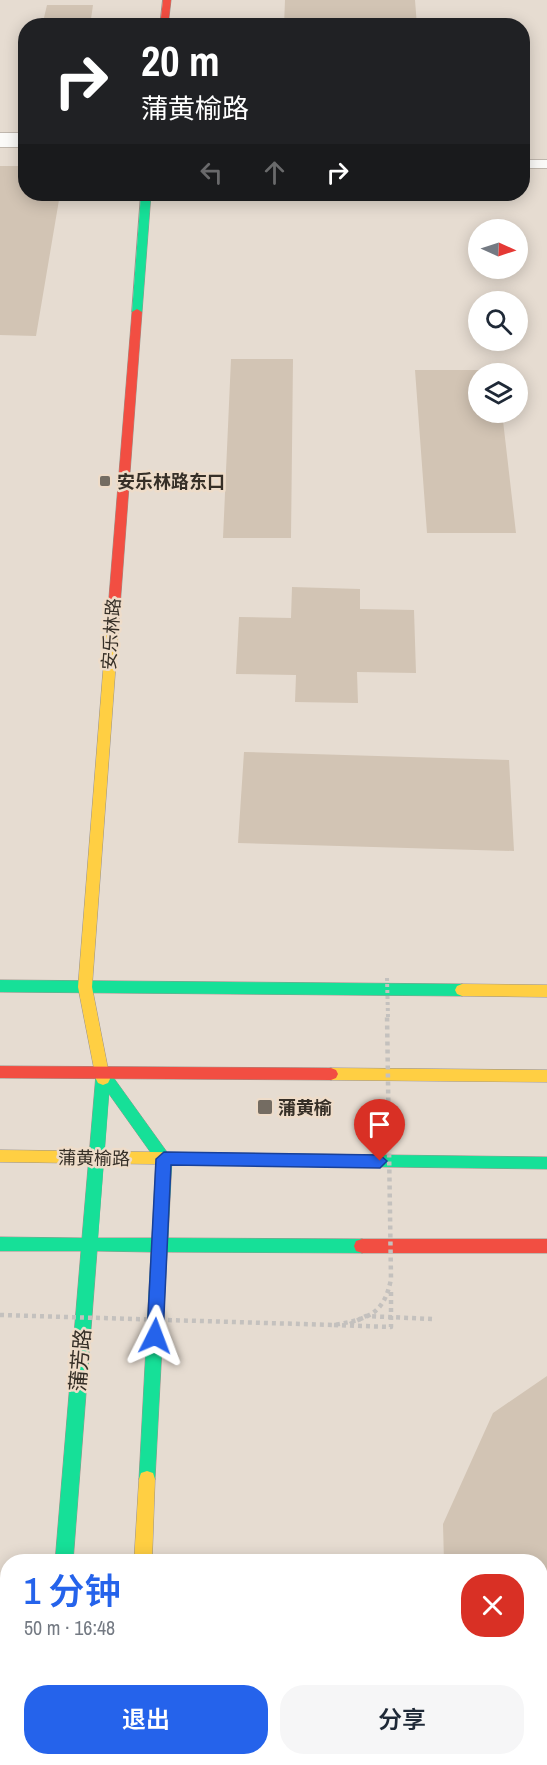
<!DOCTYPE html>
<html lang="zh">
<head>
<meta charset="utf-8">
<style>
	:root { --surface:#fff; --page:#f6f6f7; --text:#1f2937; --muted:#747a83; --accent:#2563eb }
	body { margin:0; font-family:"Archivo Narrow","Noto Sans SC",sans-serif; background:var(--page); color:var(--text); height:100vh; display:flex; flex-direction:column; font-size:22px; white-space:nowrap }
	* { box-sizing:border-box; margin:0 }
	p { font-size:20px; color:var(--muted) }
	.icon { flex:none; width:33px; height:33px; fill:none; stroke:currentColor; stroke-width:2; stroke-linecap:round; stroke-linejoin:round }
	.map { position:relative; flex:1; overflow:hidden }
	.details { position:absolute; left:0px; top:1554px; width:548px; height:212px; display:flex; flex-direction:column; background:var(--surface); border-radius:24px 24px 0 0; box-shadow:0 3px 15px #0003 }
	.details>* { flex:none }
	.hud { position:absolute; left:18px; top:18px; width:512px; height:183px; border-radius:24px; box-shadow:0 3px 15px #0003; background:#202124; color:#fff; overflow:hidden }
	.needle { width:39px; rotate:93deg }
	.tools { position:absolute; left:468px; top:219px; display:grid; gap:12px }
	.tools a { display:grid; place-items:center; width:60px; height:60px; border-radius:50%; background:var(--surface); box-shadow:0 3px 15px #0003; font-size:30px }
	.pin { position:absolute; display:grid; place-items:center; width:51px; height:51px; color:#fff; margin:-62px -26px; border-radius:50% 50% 50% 0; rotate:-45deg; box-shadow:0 0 6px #0007 }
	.pin .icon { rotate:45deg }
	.me { position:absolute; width:66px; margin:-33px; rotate:3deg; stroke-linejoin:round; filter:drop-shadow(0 0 4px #0008) }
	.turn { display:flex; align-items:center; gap:21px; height:126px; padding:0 24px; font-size:27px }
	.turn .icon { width:78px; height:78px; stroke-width:2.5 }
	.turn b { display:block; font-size:42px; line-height:51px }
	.lanes { display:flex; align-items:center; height:57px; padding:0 24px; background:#0003; justify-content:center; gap:30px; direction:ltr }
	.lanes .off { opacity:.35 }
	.round { display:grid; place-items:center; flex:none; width:63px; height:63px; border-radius:24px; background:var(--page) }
	.summary { display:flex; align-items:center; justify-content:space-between; height:102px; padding:0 24px }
	h1 { font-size:36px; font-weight:600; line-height:45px; color:var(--accent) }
	.action { display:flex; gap:12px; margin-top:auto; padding:12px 24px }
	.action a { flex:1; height:69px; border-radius:24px; background:var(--accent); color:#fff; font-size:24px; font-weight:600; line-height:69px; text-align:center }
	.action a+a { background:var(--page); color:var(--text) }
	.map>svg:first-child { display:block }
	.building { fill:#d2c4b4 }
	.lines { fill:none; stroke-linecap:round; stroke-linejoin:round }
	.lane-casing { stroke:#9a928a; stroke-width:1 }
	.street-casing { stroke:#9a928a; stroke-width:1 }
	.fast-casing { stroke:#9a928a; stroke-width:1 }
	.slow-casing { stroke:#9a928a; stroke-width:1 }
	.jam-casing { stroke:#9a928a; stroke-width:1 }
	.path { stroke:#c4c1be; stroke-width:4.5; stroke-dasharray:4 4; stroke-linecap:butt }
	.lane { fill:#fbfaf8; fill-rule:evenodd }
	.street { fill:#fbfaf8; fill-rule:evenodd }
	.fast { fill:#16e098; fill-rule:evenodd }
	.slow { fill:#ffcf43; fill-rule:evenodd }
	.jam { fill:#f24e42; fill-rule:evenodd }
	.path-bridge-far1 { stroke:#c4c1be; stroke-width:4; stroke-dasharray:3 3; stroke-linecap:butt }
	.path-bridge { stroke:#c4c1be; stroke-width:4.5; stroke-dasharray:4 4; stroke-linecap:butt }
	.route { fill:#2563eb; stroke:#184099; stroke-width:1.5 }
	.poi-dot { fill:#746c62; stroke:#eedcc9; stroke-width:2 }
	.labels { text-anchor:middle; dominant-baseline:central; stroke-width:5; stroke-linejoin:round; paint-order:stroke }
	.poi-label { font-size:18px; font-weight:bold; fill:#362f27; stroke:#eedcc9; text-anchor:start }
	.street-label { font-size:18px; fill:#362f27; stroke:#eedcc9 }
	.near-street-label { font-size:21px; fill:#362f27; stroke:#eedcc9 }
</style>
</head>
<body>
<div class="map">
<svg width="547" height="1765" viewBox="0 0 547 1765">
	<rect width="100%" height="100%" fill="#e6dcd1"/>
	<path class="building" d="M285,0H415L417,26H284Z
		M47,5H93L90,26H42Z
		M0,166H26V194H60L36,336L0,335Z
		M231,359H293L291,538H223Z
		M415,370H497L498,374H478V412H502L516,533H427Z
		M292,587L360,589V609L414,610L416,673L357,672L358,703L295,702L296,675L236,674L239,617L291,618Z
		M244,752L509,760L514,851L238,843Z
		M547,1376V1765H452V1758H540V1562H444L443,1524L493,1413Z"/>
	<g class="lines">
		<defs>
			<path id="lane" d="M522,160H547V168H522Z"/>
			<path id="street" d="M0,133H26V147H0Z"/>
			<path id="fast" d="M141,194H151L142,312L137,315L132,312Z
				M0,980L462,984L467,986L469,990L467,994L462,996L0,992Z
				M103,1068L108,1070L172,1159L168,1238L362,1239L368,1241L370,1246L368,1251L362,1253L167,1252L155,1479L153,1485L147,1487L141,1485L139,1479L151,1252L97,1251L73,1562H55L81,1251H0V1237L82,1238L96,1074L98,1070ZM109,1094L156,1160L152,1238H98Z
				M226,1153L547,1157V1169L226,1165L221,1164L218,1159L221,1154Z"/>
			<path id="slow" d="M112,630L118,634L92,987L110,1079L108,1083L103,1085L98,1083L96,1079L78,987L106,634Z
				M462,984L547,985V997L462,996L457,994L455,990L457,986Z
				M331,1068L547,1070V1082L331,1080L326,1078L324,1074L326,1070Z
				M0,1150L226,1153L231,1154L234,1159L231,1164L226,1165L0,1162Z
				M147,1471L153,1473L155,1479L152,1562H134L139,1479L141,1473Z"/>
			<path id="jam" d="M163,0H171L168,26H160Z
				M137,309L142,312L118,634L112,638L106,634L132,312Z
				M0,1066L331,1068L336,1070L338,1074L336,1078L331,1080L0,1078Z
				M362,1239H547V1253H362L356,1251L354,1246L356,1241Z
				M39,1758H57V1765H39Z
				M124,1758H142V1765H124Z"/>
		</defs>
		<use href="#lane" class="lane-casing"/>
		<use href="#street" class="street-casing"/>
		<use href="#fast" class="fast-casing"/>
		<use href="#slow" class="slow-casing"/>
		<use href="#jam" class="jam-casing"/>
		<path class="path" d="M350,1324L366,1316L432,1319
			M334,1325L391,1327V1289"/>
		<use href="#lane" class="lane"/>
		<use href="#street" class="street"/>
		<use href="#fast" class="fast"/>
		<use href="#slow" class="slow"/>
		<use href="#jam" class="jam"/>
		<path class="path-bridge-far1" d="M387,978L388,1017"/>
		<path class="path-bridge" d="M0,1315L334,1325C367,1319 384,1315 391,1279L387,1015"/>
	</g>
	<path class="route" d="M164,1152L380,1155L387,1161L380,1168L171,1165L163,1336L161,1342L155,1344L149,1342L147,1336L156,1159Z"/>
	<g class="poi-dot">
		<rect x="99" y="475" width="12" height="12" rx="3"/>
		<rect x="257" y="1099" width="16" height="16" rx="3"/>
	</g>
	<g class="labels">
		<g class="poi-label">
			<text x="117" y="481">安乐林路东口</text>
			<text x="278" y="1107">蒲黄榆</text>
		</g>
		<g class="street-label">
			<text transform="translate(111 634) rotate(-86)">安乐林路</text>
			<text transform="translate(94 1158) rotate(1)">蒲黄榆路</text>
		</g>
		<g class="near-street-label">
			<text transform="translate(80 1360) rotate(-85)">蒲芳路</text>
		</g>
	</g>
</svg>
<div class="tools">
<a><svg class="needle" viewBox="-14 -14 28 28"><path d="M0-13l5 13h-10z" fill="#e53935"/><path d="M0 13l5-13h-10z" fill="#747a83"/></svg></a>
<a><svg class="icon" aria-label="search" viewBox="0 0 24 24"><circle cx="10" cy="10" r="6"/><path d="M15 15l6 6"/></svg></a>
<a><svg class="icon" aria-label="layers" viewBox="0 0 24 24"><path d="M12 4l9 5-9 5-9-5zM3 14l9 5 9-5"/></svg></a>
</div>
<div class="pin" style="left:380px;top:1161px;background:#d93025"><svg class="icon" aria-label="arrive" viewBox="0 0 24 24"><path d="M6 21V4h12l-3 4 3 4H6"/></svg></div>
<svg class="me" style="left:155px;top:1336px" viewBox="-20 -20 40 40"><path d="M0-17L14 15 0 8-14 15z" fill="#2563eb" stroke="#fff" stroke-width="4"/></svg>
<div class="hud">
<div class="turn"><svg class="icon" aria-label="right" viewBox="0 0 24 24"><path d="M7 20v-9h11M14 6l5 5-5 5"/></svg><div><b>20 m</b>蒲黄榆路</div></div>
<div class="lanes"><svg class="icon off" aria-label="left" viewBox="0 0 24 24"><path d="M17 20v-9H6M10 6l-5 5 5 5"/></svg><svg class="icon off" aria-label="ahead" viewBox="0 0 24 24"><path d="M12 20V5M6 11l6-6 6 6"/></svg><svg class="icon" aria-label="right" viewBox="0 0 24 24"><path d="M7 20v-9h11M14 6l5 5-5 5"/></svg></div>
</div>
<section class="details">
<div class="summary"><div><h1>1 分钟</h1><p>50 m · 16:48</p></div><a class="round" style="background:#d93025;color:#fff"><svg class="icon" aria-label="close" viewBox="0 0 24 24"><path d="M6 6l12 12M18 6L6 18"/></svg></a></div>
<div class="action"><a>退出</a><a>分享</a></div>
</section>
</div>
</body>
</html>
